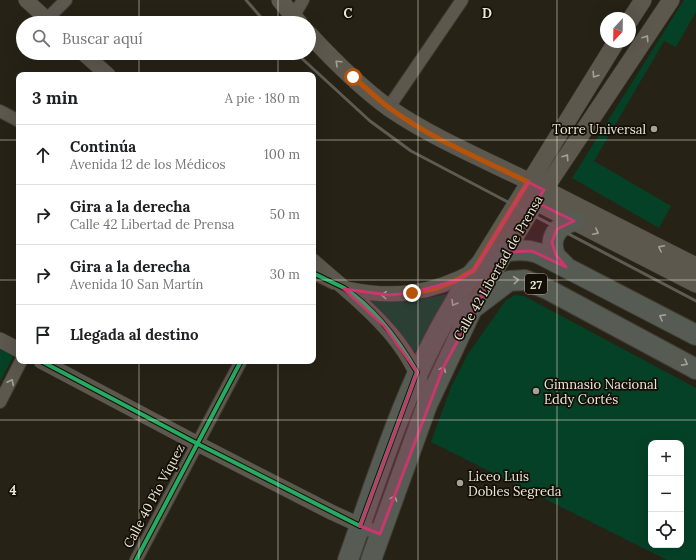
<!DOCTYPE html>
<html lang="es">
<head>
<meta charset="utf-8">
<style>
	body { margin:0; font-family:Lora,serif; background:#f6f6f6; color:#202124 }
	.controls { position:absolute; right:12px; bottom:12px; display:grid; overflow:hidden; border-radius:8px; box-shadow:0 4px 16px #0002 }
	.controls button { width:36px; height:36px; display:grid; place-items:center; padding:0; border:0; border-bottom:1px solid #e0e0e0; background:#fff; color:#202124; font:20px sans-serif }
	.compass { position:absolute; left:600px; top:12px; width:36px; height:36px; border-radius:50%; background:#fff; box-shadow:0 4px 16px #0002; rotate:202deg }
	.stop { position:absolute; width:12px; height:12px; margin:-9px; border:3px solid #b45309; border-radius:50%; background:#fff }
	.stop.end { background:#b45309; border-color:#fff; box-shadow:0 1px 4px #0008 }
	.list { margin:0; padding:0; list-style:none }
	h2 { display:flex; justify-content:space-between; align-items:center; height:52px; margin:0; padding:0 16px; font-size:17px }
	h2 small { font-size:13px; font-weight:400; color:#757577 }
	.list li { display:grid; grid-template-columns:26px 1fr auto; gap:12px; align-items:center; box-sizing:border-box; height:60px; padding:0 16px; border-top:1px solid #e0e0e0 }
	.list b { display:block; font-size:15px; white-space:nowrap }
	.list p { margin:0; font-size:13px; white-space:nowrap; color:#757577 }
	.list em { font-size:13px; font-style:normal; color:#757577 }
	.icon { flex:none; width:22px; height:22px; fill:none; stroke:currentColor; stroke-width:2; stroke-linecap:round; stroke-linejoin:round }
	.map { position:relative; flex:none; width:696px; height:560px; overflow:hidden }
	.search { position:absolute; background:#fff; box-shadow:0 4px 16px #0002; left:16px; top:16px; width:300px; height:44px; display:flex; align-items:center; gap:10px; box-sizing:border-box; padding:0 14px; border-radius:22px; color:#757577; font-size:15px }
	.panel { position:absolute; background:#fff; box-shadow:0 4px 16px #0002; left:16px; top:72px; width:300px; height:292px; border-radius:8px }
	.map>svg:first-child { display:block }
	.green { fill:#054127; fill-rule:evenodd }
	.lines { fill:none; stroke-linecap:round; stroke-linejoin:round }
	.minor-casing { stroke:#403c33; stroke-width:14 }
	.tertiary-casing { stroke:#403c33; stroke-width:16 }
	.secondary-casing { stroke:#403c33; stroke-width:18 }
	.trunk-casing { stroke:#403c33; stroke-width:22 }
	.minor { stroke:#5d584e; stroke-width:12 }
	.tertiary { stroke:#5d584e; stroke-width:15 }
	.secondary { stroke:#5d584e; stroke-width:17 }
	.trunk { stroke:#565c54; stroke-width:20 }
	.rail { stroke:#5e5b52; stroke-width:3 }
	.cycleway-casing { stroke:#130f06; stroke-width:6 }
	.cycleway { stroke:#26ab63; stroke-width:4 }
	.oneway { stroke:#a5a094 }
	.oneway2 { stroke:#a2a296 }
	.route { stroke:#b45309; stroke-width:5 }
	.marked { fill:#c8376e; fill-opacity:0.2; stroke:#c8376e; stroke-width:3; stroke-linejoin:round }
	.grid { fill:none; stroke:#ede7d9; stroke-width:1; stroke-opacity:0.55 }
	.poi-dot { fill:#a8a295; stroke:#130f06; stroke-width:1.5 }
	.labels { text-anchor:middle; dominant-baseline:central; stroke-width:3.5; stroke-linejoin:round; paint-order:stroke }
	.shield { fill:#130f06; stroke:#aca69a; stroke-width:1 }
	.shield-label { font-size:12px; font-weight:bold; fill:#ede7d9 }
	.poi-label { font-size:13px; fill:#ede7d9; stroke:#130f06; text-anchor:start }
	.street-label { font-size:13px; fill:#ede7d9; stroke:#130f06 }
	.grid-label { font-size:13px; text-anchor:middle; font-weight:bold; fill:#ede7d9; stroke:#130f06; stroke-width:3.5; stroke-linejoin:round; paint-order:stroke }
</style>
</head>
<body>
<div class="map">
<svg width="696" height="560" viewBox="0 0 696 560">
	<rect width="100%" height="100%" fill="#272216"/>
	<!-- green -->
	<path class="green" d="M684,0h12v12l-20,35 -12,-6 -70,120 77,45 -12,22 -87,-50z
		M449,294l-34,58 -49,-52 44,1z
		M515,295l9,1 172,92v172h-29l-236,-118 20,-55 17,-33 38,-54zM651,443h30v102h-30z
		M0,348l14,7 -14,27z"/>
	<g class="lines">
		<defs>
			<path id="minor" d="M293,17l10,-17
				M47,19l19,-19
				M389,107l73,-107
				M0,111l19,10
				M313,273l20,10
				M0,402l21,-41
				M136,560l105,-199"/>
			<path id="tertiary" d="M26,0l25,23
				M83,53l25,22
				M313,261c46,41 101,79 114,144
				M347,289c47,10 84,5 127,-18
				M0,340l19,10
				M41,361l157,83 133,68 37,17"/>
			<path id="secondary" d="M280,0l19,23
				M630,20l13,-20
				M309,34c24,26 51,53 80,74 44,30 92,50 139,73 56,28 112,57 168,85
				M536,202l160,82
				M477,267l139,-225
				M473,307l63,-105 135,-202"/>
			<path id="trunk" d="M566,267c-3,-4 -9,-8 -11,-12 -7,-17 3,-30 19,-34
				M348,560c31,-87 58,-177 106,-256 9,-16 17,-33 32,-44 14,-10 36,-12 52,-7l158,82
				M371,560l56,-155 45,-96 37,-28 16,-1 22,9 149,80"/>
		</defs>
		<!-- minor casing -->
		<use href="#minor" class="minor-casing"/>
		<!-- tertiary casing -->
		<use href="#tertiary" class="tertiary-casing"/>
		<!-- secondary casing -->
		<use href="#secondary" class="secondary-casing"/>
		<!-- trunk casing -->
		<use href="#trunk" class="trunk-casing"/>
		<!-- minor -->
		<use href="#minor" class="minor"/>
		<!-- tertiary -->
		<use href="#tertiary" class="tertiary"/>
		<!-- secondary -->
		<use href="#secondary" class="secondary"/>
		<!-- trunk -->
		<use href="#trunk" class="trunk"/>
		<!-- rail -->
		<path class="rail" d="M246,0l20,23
			M296,53l74,68 41,30 285,150"/>
		<defs>
			<path id="cycleway" d="M41,361l157,83 162,82 57,-154c-18,-31 -42,-64 -73,-84 -10,-5 -21,-10 -31,-15
				M136,560l105,-199"/>
		</defs>
		<!-- cycleway casing -->
		<use href="#cycleway" class="cycleway-casing"/>
		<!-- cycleway -->
		<use href="#cycleway" class="cycleway"/>
	</g>
	<!-- one-way arrows -->
	<defs><path id="oneway-chevron" d="M-2-3.5L2.5 0L-2 3.5" fill="none" stroke-width="1.6" stroke-linecap="round" stroke-linejoin="round"/></defs>
	<g class="oneway">
		<use href="#oneway-chevron" transform="translate(646 38) rotate(-56)"/>
		<use href="#oneway-chevron" transform="translate(338 63) rotate(-137)"/>
		<use href="#oneway-chevron" transform="translate(595 75) rotate(123)"/>
		<use href="#oneway-chevron" transform="translate(566 157) rotate(-56)"/>
		<use href="#oneway-chevron" transform="translate(596 232) rotate(27)"/>
		<use href="#oneway-chevron" transform="translate(661 248) rotate(-153)"/>
		<use href="#oneway-chevron" transform="translate(384 295) rotate(-177)"/>
		<use href="#oneway-chevron" transform="translate(11 382) rotate(-63)"/>
	</g>
	<g class="oneway2">
		<use href="#oneway-chevron" transform="translate(516 280) rotate(-6)"/>
		<use href="#oneway-chevron" transform="translate(454 303) rotate(121)"/>
		<use href="#oneway-chevron" transform="translate(662 317) rotate(-152)"/>
		<use href="#oneway-chevron" transform="translate(685 363) rotate(28)"/>
		<use href="#oneway-chevron" transform="translate(443 369) rotate(-66)"/>
		<use href="#oneway-chevron" transform="translate(394 498) rotate(-70)"/>
	</g>
	<g class="lines">
		<!-- route -->
		<path class="route" d="M353,77c12,10 23,21 35,30 43,32 93,52 140,75l-54,88 -19,11 -21,8 -22,4"/>
	</g>
	<!-- marked area -->
	<path class="marked" d="M528,182l16,8 -8,12 38,19 -17,8 -5,13 4,13 10,12 -34,-16 -26,1 -62,114 -64,168 -20,-8 57,-154 -33,-46 -40,-37 45,6 22,-2 44,-12 19,-11z"/>
	<!-- grid -->
	<path class="grid" d="M139,0v23M278,0v23M418,0v560M557,0v560M139,53v22M278,53v22M0,140h19M313,140h383M0,280h19M313,280h383M139,361v199M278,361v199M0,420h696"/>
	<!-- markers -->
	<g class="poi-dot">
		<circle cx="654" cy="129" r="4"/>
		<circle cx="536" cy="391" r="4"/>
		<circle cx="460" cy="483" r="4"/>
	</g>
	<g class="labels">
		<!-- shield labels -->
		<rect class="shield" x="525" y="274" width="22" height="20" rx="3"/>
		<g class="shield-label">
			<text x="536" y="284">27</text>
		</g>
		<!-- poi labels -->
		<g class="poi-label">
			<text x="646" y="129" text-anchor="end">Torre Universal</text>
			<text x="544" y="384">Gimnasio Nacional<tspan x="544" dy="15">Eddy Cortés</tspan></text>
			<text x="468" y="476">Liceo Luis<tspan x="468" dy="15">Dobles Segreda</tspan></text>
		</g>
		<!-- street labels -->
		<g class="street-label">
			<text transform="translate(498 268) rotate(-60)">Calle 42 Libertad de Prensa</text>
			<text transform="translate(154 496) rotate(-62)">Calle 40 Pío Víquez</text>
		</g>
	</g>
	<g class="grid-label">
		<text x="348" y="18">C</text>
		<text x="487" y="18">D</text>
		<text x="13" y="495">4</text>
	</g>
</svg>
<div class="controls">
<button>+</button>
<button>−</button>
<button><svg class="icon" aria-label="locate" viewBox="0 0 24 24"><circle cx="12" cy="12" r="6"/><path d="M12 2v4M12 18v4M2 12h4M18 12h4"/></svg></button>
</div>
<svg class="compass" viewBox="-18 -18 36 36"><path d="M0-13l5 13h-10z" fill="#e53935"/><path d="M0 13l5-13h-10z" fill="#757577"/></svg>
<div class="stop" style="left:353px;top:77px"></div>
<div class="stop end" style="left:412px;top:293px"></div>
<div class="search"><svg class="icon" aria-label="search" viewBox="0 0 24 24"><circle cx="10" cy="10" r="6"/><path d="M15 15l6 6"/></svg>Buscar aquí</div>
<section class="panel">
<h2>3 min<small>A pie · 180 m</small></h2>
<ul class="list">
<li><svg class="icon" aria-label="ahead" viewBox="0 0 24 24"><path d="M12 20V5M6 11l6-6 6 6"/></svg><div><b>Continúa</b><p>Avenida 12 de los Médicos</p></div><em>100 m</em></li>
<li><svg class="icon" aria-label="right" viewBox="0 0 24 24"><path d="M7 20v-9h11M14 6l5 5-5 5"/></svg><div><b>Gira a la derecha</b><p>Calle 42 Libertad de Prensa</p></div><em>50 m</em></li>
<li><svg class="icon" aria-label="right" viewBox="0 0 24 24"><path d="M7 20v-9h11M14 6l5 5-5 5"/></svg><div><b>Gira a la derecha</b><p>Avenida 10 San Martín</p></div><em>30 m</em></li>
<li><svg class="icon" aria-label="arrive" viewBox="0 0 24 24"><path d="M6 21V4h12l-3 4 3 4H6"/></svg><div><b>Llegada al destino</b></div></li>
</ul>
</section>
</div>
</body>
</html>
